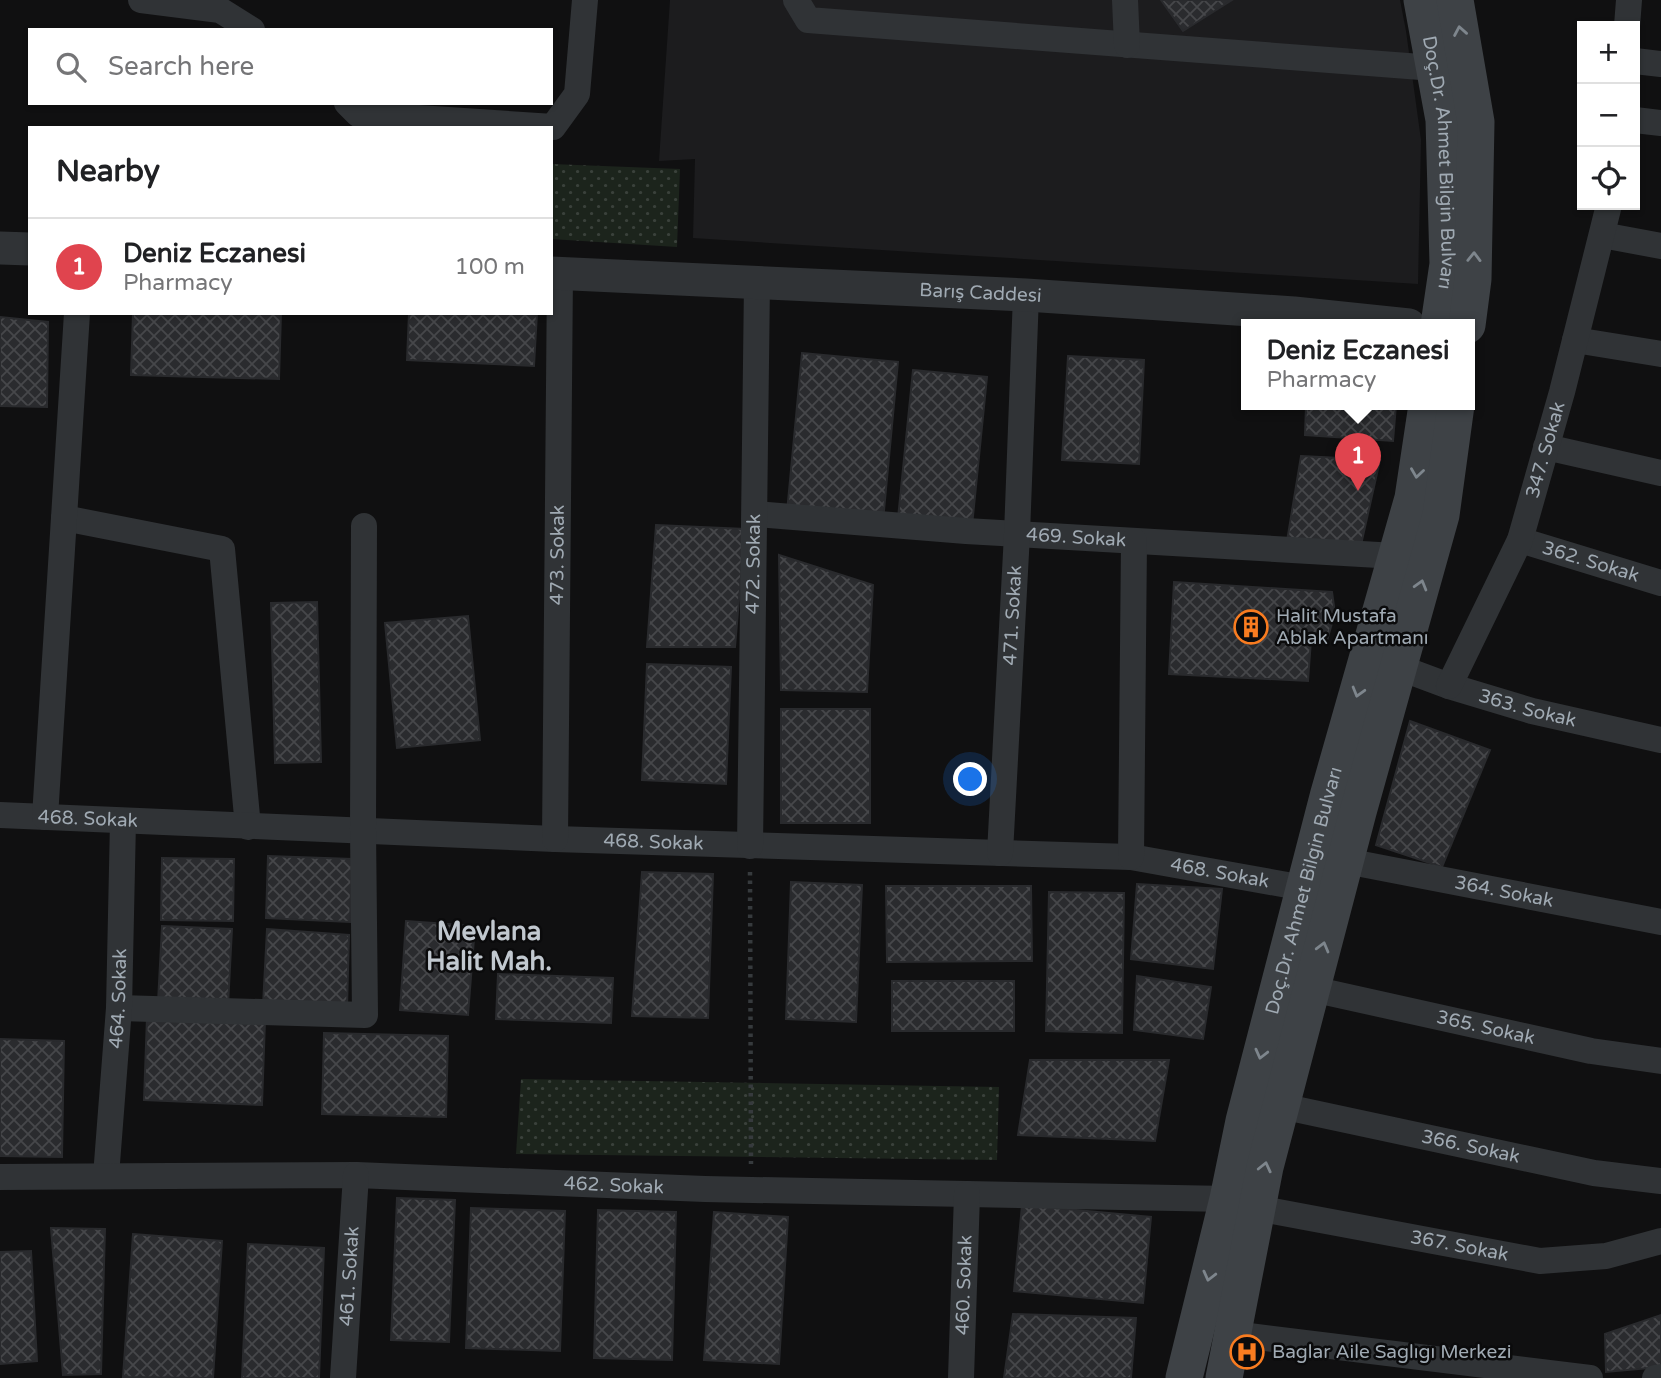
<!DOCTYPE html>
<html lang="en">
<head>
<meta charset="utf-8">
<style>
	body { margin:0; font-family:"Varela Round",sans-serif; background:#f2f2f2; color:#202124 }
	.controls { position:absolute; right:21px; top:21px; display:grid; overflow:hidden; border-radius:0px; box-shadow:0 2px 5px #0004 }
	.controls button { width:63px; height:63px; display:grid; place-items:center; padding:0; border:0; border-bottom:2px solid #e0e0e0; background:#fff; color:#202124; font:35px sans-serif }
	.you { position:absolute; left:971px; top:780px; width:24px; height:24px; margin:-18px; border:5px solid #fff; border-radius:50%; background:#1a73e8; box-shadow:0 0 0 10px #1a73e833 }
	.badge { display:grid; place-items:center; width:46px; height:46px; border-radius:50%; background:#824a22; color:#fff; font-size:23px; font-weight:700 }
	.pin { position:absolute; translate:-50% -58px; filter:drop-shadow(0 2px 4px #0008) }
	.pin::after { content:''; position:absolute; top:37px; width:24px; height:21px; background:inherit; clip-path:polygon(0 0,100% 0,50% 100%) }
	.popup { position:absolute; left:1241px; top:319px; width:234px; height:91px; box-sizing:border-box; display:grid; place-content:center; border-radius:0px; background:#fff; filter:drop-shadow(0 2px 5px #0005); font-size:23px; white-space:nowrap; color:#757577 }
	.popup b { font-size:26px; color:#202124 }
	.popup::after { content:''; position:absolute; left:50%; top:100%; margin-left:-14px; border:14px solid transparent; border-top-color:#fff }
	.list { margin:0; padding:0; list-style:none }
	h2 { display:flex; justify-content:space-between; align-items:center; height:91px; margin:0; padding:0 28px; font-size:30px }
	h2 small { font-size:23px; font-weight:400; color:#757577 }
	.list li { display:grid; grid-template-columns:46px 1fr auto; gap:21px; align-items:center; box-sizing:border-box; height:98px; padding:0 28px; border-top:2px solid #e0e0e0 }
	.list b { display:block; font-size:26px; white-space:nowrap }
	.list p { margin:0; font-size:23px; white-space:nowrap; color:#757577 }
	.list em { font-size:23px; font-style:normal; color:#757577 }
	.icon { flex:none; width:38px; height:38px; fill:none; stroke:currentColor; stroke-width:2; stroke-linecap:round; stroke-linejoin:round }
	.map { position:relative; flex:none; width:1661px; height:1378px; overflow:hidden }
	.search { position:absolute; background:#fff; box-shadow:0 2px 5px #0004; left:28px; top:28px; width:525px; height:77px; display:flex; align-items:center; gap:18px; box-sizing:border-box; padding:0 24px; border-radius:0px; color:#757577; font-size:26px }
	.panel { position:absolute; background:#fff; box-shadow:0 2px 5px #0004; left:28px; top:126px; width:525px; height:189px; border-radius:0px }
	.map>svg:first-child { display:block }
	.built { fill:#1c1c1e }
	.park { fill:url(#park-dots) }
	.building { fill:url(#building-cross-hatch); stroke:#292a2d; stroke-width:2 }
	.lines { fill:none; stroke-linecap:round; stroke-linejoin:round }
	.path { stroke:#363a3d; stroke-width:4.5; stroke-dasharray:3.5 5; stroke-linecap:butt }
	.minor { stroke:#303336; stroke-width:26 }
	.tertiary { stroke:#303336; stroke-width:33 }
	.secondary { stroke:#3e4246; stroke-width:37 }
	.oneway { stroke:#7e868d }
	.labels { text-anchor:middle; dominant-baseline:central; stroke-width:5; stroke-linejoin:round; paint-order:stroke }
	.street-label { font-size:19px; fill:#a0aab3; stroke:#0b0b0c }
	.poi-label { font-size:19px; fill:#a0aab3; stroke:#0b0b0c; text-anchor:start }
	.district-label { font-size:26px; font-weight:bold; fill:#c1c8cf; stroke:#0b0b0c }
</style>
</head>
<body>
<div class="map">
<svg width="1661" height="1378" viewBox="0 0 1661 1378">
	<defs>
		<pattern id="park-dots" width="8" height="8" patternUnits="userSpaceOnUse" patternTransform="scale(1.75)"><rect width="8" height="8" fill="#1c241c"/><path d="M2 2h.1M6 6h.1" fill="none" stroke="#3a413b" stroke-width="1.8" stroke-linecap="round"/></pattern>
		<pattern id="building-cross-hatch" width="8" height="8" patternUnits="userSpaceOnUse" patternTransform="scale(1.75)"><rect width="8" height="8" fill="#2a2b2e"/><path d="M0 0l8 8M0 8l8-8" fill="none" stroke="#46474a"/></pattern>
	</defs>
	<rect width="100%" height="100%" fill="#101011"/>
	<!-- built -->
	<path class="built" d="M670,0h730l6,31 15,109 -3,144 -725,-46 2,-79 -36,2z"/>
	<!-- park -->
	<path class="park" d="M551,164l129,5 -3,78 -126,-8z
		M521,1079l478,8 -2,73 -481,-6z"/>
	<!-- building -->
	<path class="building" d="M1161,0h71l-49,31z
		M133,313h148l-2,66 -148,-4z
		M409,313h128l-3,53 -127,-6z
		M0,317l48,5 -1,85 -47,-1z
		M802,353l96,9 -15,159 -96,-9z
		M1068,356l76,4 -5,104 -77,-4z
		M913,370l74,7 -15,149 -74,-8z
		M1306,405h90l-3,36 -88,-6z
		M1301,456l79,4 -19,85 -74,-4z
		M656,525l89,4 -10,118h-88z
		M779,555l94,30 -6,107 -86,-2z
		M1174,582l158,10 3,21 -9,31 -15,-4 -3,41 -139,-7z
		M317,602l4,160 -46,1 -4,-160z
		M468,616l12,124 -83,8 -12,-125z
		M647,664l84,3 -5,117 -84,-4z
		M781,709h89v114h-89z
		M1410,721l80,29 -48,117 -66,-22z
		M268,856l84,3 -2,63 -84,-4z
		M162,858l72,1 -1,62 -72,-1z
		M642,872l71,2 -5,144 -76,-2z
		M791,882l71,3 -6,137 -70,-3z
		M1137,884l85,5 -9,80 -82,-10z
		M886,886h145l1,75 -145,1z
		M1049,892l75,1 -2,140 -76,-2z
		M406,921l69,5 -7,89 -68,-5z
		M162,926l70,3 -4,77 -70,-4z
		M267,929l82,6 -2,73 -84,-3z
		M498,974l115,4 -2,45 -115,-4z
		M1137,976l74,11 -8,52 -69,-9z
		M892,981h122v50h-122z
		M147,1017l118,4 -3,84 -118,-5z
		M324,1033l124,3 -2,81 -124,-3z
		M0,1039l64,2 -2,116 -62,-1z
		M1030,1060h139l-14,81 -137,-6z
		M397,1198l58,2 -6,142 -58,-2z
		M1022,1205l129,12 -8,86 -129,-12z
		M471,1208l94,3 -5,140 -94,-3z
		M598,1210l78,2 -4,148 -78,-2z
		M714,1212l74,5 -9,147 -75,-4z
		M51,1228l54,1 -4,145 -38,1z
		M133,1234l89,7 -9,137 -90,-1z
		M248,1244l76,4 -5,130h-77z
		M31,1251l6,110 -37,3v-112z
		M1013,1314l123,4 -5,60h-127z
		M1661,1315v52l-55,5 -1,-38z"/>
	<g class="lines">
		<!-- path -->
		<path class="path" d="M750,872l1,292"/>
		<!-- minor -->
		<g class="minor">
			<path d="M141,0l79,10 32,20"/>
			<path d="M796,0l12,20 626,48"/>
			<path d="M1125,0l2,45"/>
			<path d="M1627,26l2,-26"/>
			<path d="M1635,61l26,3"/>
			<path d="M347,103l11,11 195,13 24,-33 8,-94"/>
			<path d="M1635,120l26,3"/>
			<path d="M1602,235l59,11"/>
			<path d="M1575,340l86,14"/>
			<path d="M1546,447l115,26"/>
			<path id="s1" d="M755,514l211,17 430,25"/>
			<path d="M64,518l158,31 26,278"/>
			<path id="s2" d="M1520,540l141,43"/>
			<path id="s3" d="M1398,667l51,19 83,25 129,29"/>
			<path id="s4" d="M1449,686l71,-146 42,-148 47,-187"/>
			<path id="s5" d="M0,815l555,24 576,18 173,31"/>
			<path d="M45,817l32,-504"/>
			<path id="s6" d="M555,839l5,-566"/>
			<path id="s7" d="M750,846l7,-564"/>
			<path id="s8" d="M1000,853l17,-319 9,-239"/>
			<path d="M1131,857l3,-316"/>
			<path id="s9" d="M1346,861l315,61"/>
			<path id="s10" d="M1312,989l279,62 70,10"/>
			<path d="M119,1008l246,7 -2,-185 1,-304"/>
			<path id="s11" d="M1281,1106l313,67 67,8"/>
			<path id="s12" d="M106,1176l13,-168 4,-187"/>
			<path id="s13" d="M0,1177l356,-2 349,14 523,10"/>
			<path id="s14" d="M1257,1208l283,53 66,-5 55,-15"/>
			<path d="M1233,1334l357,44"/>
			<path id="s15" d="M343,1378l13,-203"/>
			<path id="s16" d="M961,1378l6,-184"/>
			<path d="M1655,1378l6,-1"/>
		</g>
		<!-- tertiary -->
		<g class="tertiary">
			<path d="M0,248l30,1"/>
			<path id="s17" d="M551,273l475,22 268,18 115,12"/>
		</g>
		<!-- secondary -->
		<g class="secondary">
			<path id="s18" d="M1422,0l22,120 4,144 -9,61"/>
			<path d="M1455,0l21,122 -3,157 -6,46"/>
			<path id="s19" d="M1184,1378l44,-179 16,-78 85,-328 84,-295 14,-93"/>
			<path d="M1224,1378l41,-211 93,-355 83,-297 15,-110"/>
		</g>
	</g>
	<!-- one-way arrows -->
	<defs><path id="oneway-chevron" d="M-2-3.5L2.5 0L-2 3.5" fill="none" stroke-width="1.6" stroke-linecap="round" stroke-linejoin="round" transform="scale(1.75)"/></defs>
	<g class="oneway">
		<use href="#oneway-chevron" transform="translate(1460 31) rotate(-100)"/>
		<use href="#oneway-chevron" transform="translate(1474 257) rotate(-89)"/>
		<use href="#oneway-chevron" transform="translate(1417 473) rotate(98)"/>
		<use href="#oneway-chevron" transform="translate(1421 585) rotate(-74)"/>
		<use href="#oneway-chevron" transform="translate(1358 692) rotate(106)"/>
		<use href="#oneway-chevron" transform="translate(1323 947) rotate(-75)"/>
		<use href="#oneway-chevron" transform="translate(1261 1054) rotate(104)"/>
		<use href="#oneway-chevron" transform="translate(1265 1167) rotate(-77)"/>
		<use href="#oneway-chevron" transform="translate(1209 1276) rotate(104)"/>
	</g>
	<!-- icons -->
	<defs>
		<symbol id="building-ring" viewBox="-11 -11 22 22"><circle r="9.5" fill="#0b0b0c" stroke="#f97c20" stroke-width="1.5"/><path d="M-4-6H4V6H1V3H-1V6H-4ZM-2.5-4.3h1.7v1.8h-1.7ZM.8-4.3h1.7v1.8H.8ZM-2.5-1h1.7V.8h-1.7ZM.8-1h1.7V.8H.8Z" fill="#f97c20"/></symbol>
		<symbol id="hospital-ring" viewBox="-11 -11 22 22"><circle r="9.5" fill="#0b0b0c" stroke="#f97c20" stroke-width="1.5"/><path d="M-5-5h3v3.5h4V-5h3V5h-3V1.5h-4V5h-3Z" fill="#f97c20"/></symbol>
	</defs>
	<g fill-rule="evenodd">
		<use href="#building-ring" x="1232" y="608" width="38" height="38"/>
		<use href="#hospital-ring" x="1228" y="1333" width="38" height="38"/>
	</g>
	<g class="labels">
		<!-- street labels -->
		<g class="street-label">
			<text stroke="none"><textPath href="#s18" startOffset="164">Doç.Dr. Ahmet Bilgin Bulvarı</textPath></text>
			<text stroke="none"><textPath href="#s17" startOffset="430">Barış Caddesi</textPath></text>
			<text stroke="none"><textPath href="#s4" startOffset="256">347. Sokak</textPath></text>
			<text stroke="none"><textPath href="#s1" startOffset="322">469. Sokak</textPath></text>
			<text stroke="none"><textPath href="#s6" startOffset="284">473. Sokak</textPath></text>
			<text stroke="none"><textPath href="#s2" startOffset="74">362. Sokak</textPath></text>
			<text stroke="none"><textPath href="#s7" startOffset="282">472. Sokak</textPath></text>
			<text stroke="none"><textPath href="#s8" startOffset="238">471. Sokak</textPath></text>
			<text stroke="none"><textPath href="#s3" startOffset="136">363. Sokak</textPath></text>
			<text stroke="none"><textPath href="#s5" startOffset="88">468. Sokak</textPath></text>
			<text stroke="none"><textPath href="#s5" startOffset="654">468. Sokak</textPath></text>
			<text stroke="none"><textPath href="#s5" startOffset="1222">468. Sokak</textPath></text>
			<text stroke="none"><textPath href="#s19" startOffset="502">Doç.Dr. Ahmet Bilgin Bulvarı</textPath></text>
			<text stroke="none"><textPath href="#s9" startOffset="161">364. Sokak</textPath></text>
			<text stroke="none"><textPath href="#s12" startOffset="178">464. Sokak</textPath></text>
			<text stroke="none"><textPath href="#s10" startOffset="178">365. Sokak</textPath></text>
			<text stroke="none"><textPath href="#s11" startOffset="194">366. Sokak</textPath></text>
			<text stroke="none"><textPath href="#s13" startOffset="614">462. Sokak</textPath></text>
			<text stroke="none"><textPath href="#s14" startOffset="206">367. Sokak</textPath></text>
			<text stroke="none"><textPath href="#s15" startOffset="102">461. Sokak</textPath></text>
			<text stroke="none"><textPath href="#s16" startOffset="93">460. Sokak</textPath></text>
		</g>
		<!-- poi labels -->
		<g class="poi-label">
			<text x="1276" y="616">Halit Mustafa<tspan x="1276" dy="22">Ablak Apartmanı</tspan></text>
			<text x="1272" y="1352">Baglar Aile Saglıgı Merkezi</text>
		</g>
		<!-- district labels -->
		<g class="district-label">
			<text x="489" y="931">Mevlana<tspan x="489" dy="30">Halit Mah.</tspan></text>
		</g>
	</g>
</svg>
<div class="controls">
<button>+</button>
<button>−</button>
<button><svg class="icon" aria-label="locate" viewBox="0 0 24 24"><circle cx="12" cy="12" r="6"/><path d="M12 2v4M12 18v4M2 12h4M18 12h4"/></svg></button>
</div>
<div class="you"></div>
<div class="pin badge" style="left:1358px;top:491px;background:#e0444e">1</div>
<div class="popup"><b>Deniz Eczanesi</b>Pharmacy</div>
<div class="search"><svg class="icon" aria-label="search" viewBox="0 0 24 24"><circle cx="10" cy="10" r="6"/><path d="M15 15l6 6"/></svg>Search here</div>
<section class="panel">
<h2>Nearby<small></small></h2>
<ul class="list">
<li><span class="badge" style="background:#e0444e">1</span><div><b>Deniz Eczanesi</b><p>Pharmacy</p></div><em>100 m</em></li>
</ul>
</section>
</div>
</body>
</html>
